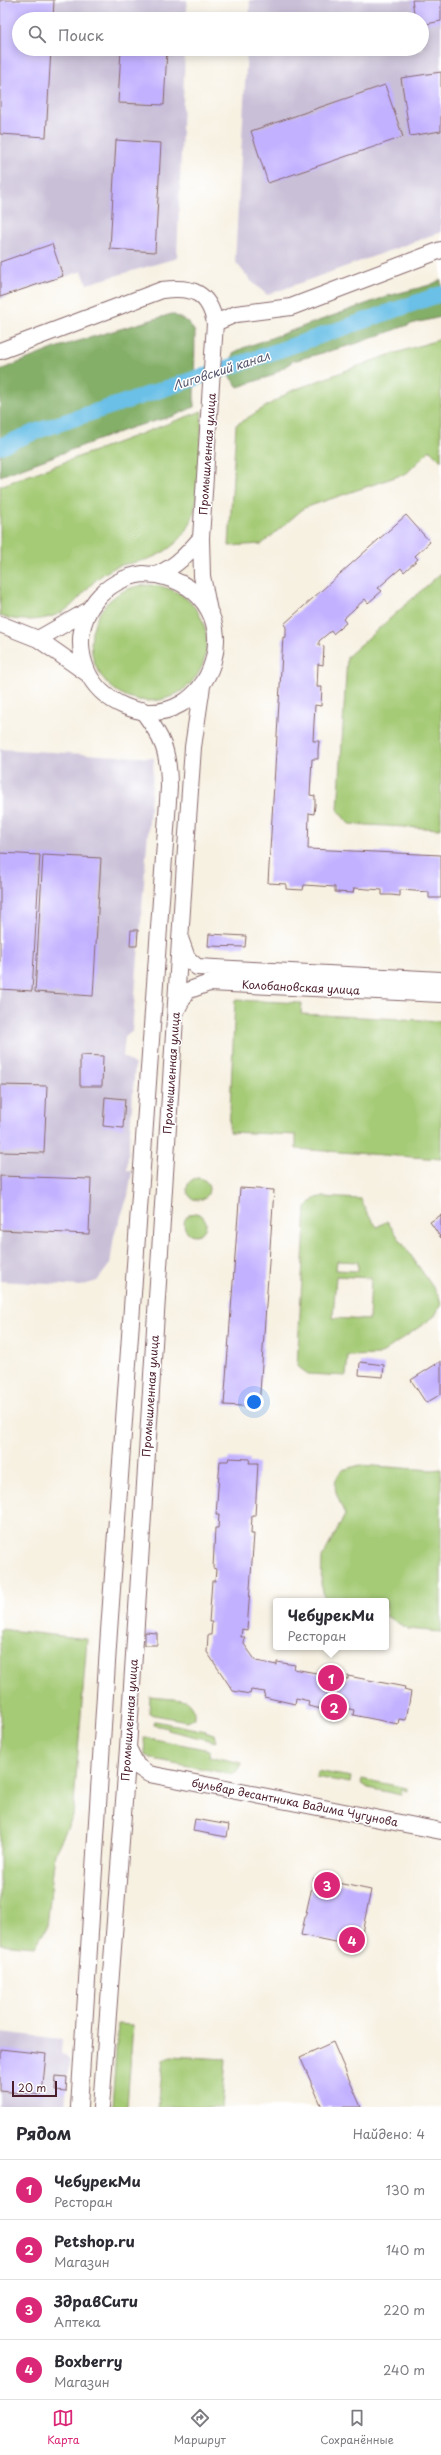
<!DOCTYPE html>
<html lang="ru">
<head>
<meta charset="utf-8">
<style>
	body { margin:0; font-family:"Playpen Sans",sans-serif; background:#f2f2f3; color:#2b2b33 }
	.scale { position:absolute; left:12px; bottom:10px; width:45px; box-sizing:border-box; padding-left:4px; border:2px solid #4a1f2b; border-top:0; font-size:11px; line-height:14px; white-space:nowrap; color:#4a1f2b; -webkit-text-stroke:3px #fff; paint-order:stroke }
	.you { position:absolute; left:254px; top:1402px; width:14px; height:14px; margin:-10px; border:3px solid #fff; border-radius:50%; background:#1a73e8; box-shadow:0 0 0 6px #1a73e833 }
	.badge { display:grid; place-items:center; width:26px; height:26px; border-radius:50%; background:#db2777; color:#fff; font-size:13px; font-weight:700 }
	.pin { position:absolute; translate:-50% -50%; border:2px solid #fff; box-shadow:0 1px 4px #0006 }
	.popup { position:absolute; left:273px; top:1598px; width:116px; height:52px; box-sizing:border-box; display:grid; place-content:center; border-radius:4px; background:#fff; filter:drop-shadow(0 1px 3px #0005); font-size:13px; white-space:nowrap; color:#7c7c81 }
	.popup b { font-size:15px; color:#2b2b33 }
	.popup::after { content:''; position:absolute; left:50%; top:100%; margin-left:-8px; border:8px solid transparent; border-top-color:#fff }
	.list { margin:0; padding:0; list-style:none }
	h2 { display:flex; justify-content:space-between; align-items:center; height:52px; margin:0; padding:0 16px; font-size:17px }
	h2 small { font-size:13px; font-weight:400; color:#7c7c81 }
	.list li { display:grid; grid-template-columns:26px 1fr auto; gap:12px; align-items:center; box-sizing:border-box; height:60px; padding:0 16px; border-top:1px solid #e1e1e2 }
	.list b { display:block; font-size:15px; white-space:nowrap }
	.list p { margin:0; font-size:13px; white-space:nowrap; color:#7c7c81 }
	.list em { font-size:13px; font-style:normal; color:#7c7c81 }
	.icon { flex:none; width:22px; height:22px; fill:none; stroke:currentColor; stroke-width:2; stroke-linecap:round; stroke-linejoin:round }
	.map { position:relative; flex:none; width:441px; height:2107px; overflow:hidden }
	.search { position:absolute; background:#fff; box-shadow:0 2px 10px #0003; left:12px; right:12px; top:12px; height:44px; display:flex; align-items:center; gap:10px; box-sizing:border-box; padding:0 14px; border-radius:22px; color:#7c7c81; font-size:15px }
	.sheet { height:292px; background:#fff }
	nav { display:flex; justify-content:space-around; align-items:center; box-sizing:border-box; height:56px; border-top:1px solid #e1e1e2; background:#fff; font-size:11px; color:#7c7c81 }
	nav a { display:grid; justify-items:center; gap:2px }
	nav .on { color:#db2777 }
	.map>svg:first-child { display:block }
	.industrial { fill:#c9bfd7 }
	.green { fill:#a5cb76; stroke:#787550; fill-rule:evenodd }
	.forest { fill:#84af67; stroke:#676749 }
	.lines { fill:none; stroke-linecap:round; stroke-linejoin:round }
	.canal { stroke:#6bc0e7; stroke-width:16 }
	.building { fill:#c2b1ff }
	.minor-casing { stroke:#87686b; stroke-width:18 }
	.minor { stroke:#fff; stroke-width:16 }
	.labels { text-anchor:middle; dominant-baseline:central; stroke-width:3; stroke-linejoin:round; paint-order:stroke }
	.street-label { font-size:11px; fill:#4a1f2b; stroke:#fff }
	.water-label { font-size:12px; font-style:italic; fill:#56576d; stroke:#fff }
</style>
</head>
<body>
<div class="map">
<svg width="441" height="2107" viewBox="0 0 441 2107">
	<rect width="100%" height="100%" fill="#fff"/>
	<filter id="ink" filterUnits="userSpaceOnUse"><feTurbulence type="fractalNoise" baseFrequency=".025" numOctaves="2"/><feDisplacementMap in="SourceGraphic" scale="8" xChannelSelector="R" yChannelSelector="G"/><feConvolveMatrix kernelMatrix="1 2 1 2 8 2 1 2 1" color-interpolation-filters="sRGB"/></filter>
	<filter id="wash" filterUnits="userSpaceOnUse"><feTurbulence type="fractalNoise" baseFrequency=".012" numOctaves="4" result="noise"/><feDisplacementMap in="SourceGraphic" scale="16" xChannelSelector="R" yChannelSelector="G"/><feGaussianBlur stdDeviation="0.9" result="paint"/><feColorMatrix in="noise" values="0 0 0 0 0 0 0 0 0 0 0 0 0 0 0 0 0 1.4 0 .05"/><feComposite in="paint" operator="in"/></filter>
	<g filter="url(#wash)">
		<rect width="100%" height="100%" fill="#f7f1e2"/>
		<!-- industrial -->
		<path class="industrial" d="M0,0h187v19h-168v30h166l-8,209 -90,26 -5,-13 -82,28z
			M250,0h191v232l-174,63 -17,-15 -15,-19 12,-212h175v-30h-173z
			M0,749l154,9 -22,274 -7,4 -2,20 12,9 -8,105 5,1 -4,25 -14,40 -4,28 -13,17 -17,5 -80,-5z
			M0,2032l62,7 -1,13 8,8 -4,47h-65z"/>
		<!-- green -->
		<path class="green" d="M441,339v122l-11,-11 -23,23 -103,35 -42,36 -33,2 7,-121 55,-34 89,-33z
			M202,411c-2,30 0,89 -13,115 -11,20 -31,32 -53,36 -9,2 -18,3 -26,8 -16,8 -25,23 -38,35 -18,17 -50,18 -72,11v-130z
			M441,573v256l-92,-5 -11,-13 9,-154z
			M91 643a58 58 0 1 1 116 0a58 58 0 1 1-116 0Z
			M235,1000l67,3 -1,11 140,7v138l-145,-10v-14l-67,-3z
			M187 1189a11 11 0 1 1 22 0a11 11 0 1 1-22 0Z
			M322,1197l39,2 6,14 10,14 10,-6 52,75 2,8 -6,12 -56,39 -31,1 -2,20 -38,-2 -11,-8 9,-159 9,-9zM337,1261l21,1v9l-22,-1zM336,1276l35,2 -2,42 -36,-2z
			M184 1224a11 11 0 1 1 22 0a11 11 0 1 1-22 0Z
			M360,1465l72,5 9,-1v163l-33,-3 -22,-13v-15h-59l-2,-2 -4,-15 1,-26 23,-43c-6,-17 -17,-29 -3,-45z
			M0,1629l87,10 -14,177 -18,37 -8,74 -12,20 -35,-3z
			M150,1697l36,3 8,11v7l-7,3 -38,-7z
			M155,1721l51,10v2l8,1 2,8 -48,-12v-2l-14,-3z
			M144,1737l66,13 -1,6 33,7c-2,6 -5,9 -12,11l-77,-15 -8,-4z
			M317,1771l34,6 -1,6 -34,-6z
			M362,1779l45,9v3l-5,-1 -1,5 -33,-7 -7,-5z
			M118,2024l15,1 -6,82h-15z
			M171,2056l55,3 -4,48h-64l5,-46z"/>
		<!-- forest -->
		<path class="forest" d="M441,280v37l-30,7 -56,20 -62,17 -22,15 -33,11 -9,-11 4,-23 10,-5 145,-52 42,-11z
			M172,314l16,8 7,10 -1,75 -20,9 -41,11 -133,49v-106l58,-23z"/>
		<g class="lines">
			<!-- canal -->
			<path class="canal" d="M0,446l40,-16 211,-70 190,-66"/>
		</g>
		<g id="blocks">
			<!-- building -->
			<path class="building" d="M0,0h54l-1,19h-34v30h32l-5,88 -46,-3z
				M412,0h29v21l-19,4v-6h-7z
				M123,17l23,1v1h-24z
				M121,49h46l-3,56 -46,-2z
				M441,72v59l-31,5 -9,-58z
				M385,85l18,52 -135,46 -17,-52z
				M116,140l45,3 -6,109 -45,-3z
				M52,244l11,32 -63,21v-35z
				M406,515l24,27 -15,14 3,3 -14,13 -3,-4 -23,20 4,3 -14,12 -3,-4 -22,20 3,4 -13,11 -2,-3 -12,10v4l5,1 -1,19 -5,-1 -1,23h5l-1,19 -6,-1 -2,36h6l-1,9v9h-6l-2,36 5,1v9l-1,9 -5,-1 -1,36 133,6v43h-12v-6l-29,-2v6l-9,-1h-9v-5l-28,-2 -1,5 -18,-1v-5l-31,-2 -1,5 -17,-1v-5l-18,-1 15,-246 3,1v-11l-2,-3z
				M0,853l40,2 -8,136 -32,-2z
				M43,855l58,3 -8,138 -58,-4z
				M131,930h7l-1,16h-7z
				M209,934l37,2 -1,11 -37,-1z
				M80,1055l23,1 -1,30h-22z
				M0,1085l47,1 -3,67 -44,-1z
				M105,1097l20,2 -2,29 -20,-2z
				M0,1176l91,3 -2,55 -89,-4z
				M240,1188l34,2 -15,217 -35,-2z
				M441,1215v23l-11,-16z
				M441,1361v33l-15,9 -15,-23z
				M360,1362l24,3 -1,12 -24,-2z
				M229,1458l21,1 -1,4h9l-3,53h-3l-1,18h3l-7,96 -5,-1 -1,8h4l-1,7 12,17 21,4v-3l18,3 -1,4 28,5v-4l18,4 -1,4 9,1v-3l57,11 -1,3 7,2 -5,28 -7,-1 -1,5 -45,-9 1,-5 -13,-3 -1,6 -32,-7 1,-5 -13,-3 -1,6 -31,-7 1,-5 -14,-2 -1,4 -17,-3 -26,-39 1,-17h3l1,-13h-3l3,-41h3l1,-12 -3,-1 2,-40h3l1,-13h-3l4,-54h8z
				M145,1632l12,1v12h-12z
				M195,1819l34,6 -2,12 -34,-6z
				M314,1878l57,12 -12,57 -58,-12z
				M333,2042l28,65h-39l-22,-50z
				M0,2049l46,5 -4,41 -42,-4z
				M56,2076l11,1 -1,15 -11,-1z"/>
		</g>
	</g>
	<g filter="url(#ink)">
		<use href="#blocks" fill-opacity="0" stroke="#87686b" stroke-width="1"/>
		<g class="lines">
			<defs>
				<path id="minor" d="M215,323l21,-9 55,-7 150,-57
					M0,351l162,-61c30,-4 47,2 53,33l-14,215 1,38 7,35
					M156,575c107,21 55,168 -32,131 -16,-7 -30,-19 -37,-35 -10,-24 -8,-50 9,-71 11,-14 29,-24 47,-26 4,0 10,2 15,0 19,-8 30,-21 43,-36
					M0,624l38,15 50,35
					M38,639l51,-29
					M181,941l6,17 10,9 244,13
					M177,1009l10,-18 22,-8 232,11
					M128,1748l9,18 12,8 292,57
					M79,2107l30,-476 60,-844c0,-35 -6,-49 -27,-77
					M101,2107l27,-359 57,-885 8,-116 9,-61"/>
			</defs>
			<!-- minor casing -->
			<use href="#minor" class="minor-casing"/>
			<!-- minor -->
			<use href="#minor" class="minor"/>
		</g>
	</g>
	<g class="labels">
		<!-- street labels -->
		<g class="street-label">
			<text transform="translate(207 454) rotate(-86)">Промышленная улица</text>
			<text transform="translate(301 987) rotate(3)">Колобановская улица</text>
			<text transform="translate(171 1073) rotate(-86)">Промышленная улица</text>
			<text transform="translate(150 1396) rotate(-86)">Промышленная улица</text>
			<text transform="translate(129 1720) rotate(-86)">Промышленная улица</text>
			<text transform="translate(295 1802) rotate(11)">бульвар десантника Вадима Чугунова</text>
		</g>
		<!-- water labels -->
		<g class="water-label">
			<text transform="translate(221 370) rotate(-18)">Лиговский канал</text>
		</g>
	</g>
</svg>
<div class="scale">20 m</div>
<div class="you"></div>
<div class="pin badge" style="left:331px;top:1678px">1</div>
<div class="popup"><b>ЧебурекМи</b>Ресторан</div>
<div class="pin badge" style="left:334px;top:1707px">2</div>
<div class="pin badge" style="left:327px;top:1885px">3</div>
<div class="pin badge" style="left:352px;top:1940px">4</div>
<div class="search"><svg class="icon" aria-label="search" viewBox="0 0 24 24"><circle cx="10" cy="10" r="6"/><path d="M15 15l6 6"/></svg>Поиск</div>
</div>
<section class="sheet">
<h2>Рядом<small>Найдено: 4</small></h2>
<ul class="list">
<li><span class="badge">1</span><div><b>ЧебурекМи</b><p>Ресторан</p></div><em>130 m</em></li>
<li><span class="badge">2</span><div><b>Petshop.ru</b><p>Магазин</p></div><em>140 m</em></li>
<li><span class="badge">3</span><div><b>ЗдравСити</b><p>Аптека</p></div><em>220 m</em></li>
<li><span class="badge">4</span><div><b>Boxberry</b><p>Магазин</p></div><em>240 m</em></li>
</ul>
</section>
<nav>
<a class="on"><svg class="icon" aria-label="map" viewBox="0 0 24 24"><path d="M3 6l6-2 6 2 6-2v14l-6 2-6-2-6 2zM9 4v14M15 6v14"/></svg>Карта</a>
<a><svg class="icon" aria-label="directions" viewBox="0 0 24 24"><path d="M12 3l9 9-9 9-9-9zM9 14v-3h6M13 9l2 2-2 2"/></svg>Маршрут</a>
<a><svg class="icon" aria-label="saved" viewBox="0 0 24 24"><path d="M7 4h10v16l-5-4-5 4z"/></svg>Сохранённые</a>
</nav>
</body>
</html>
